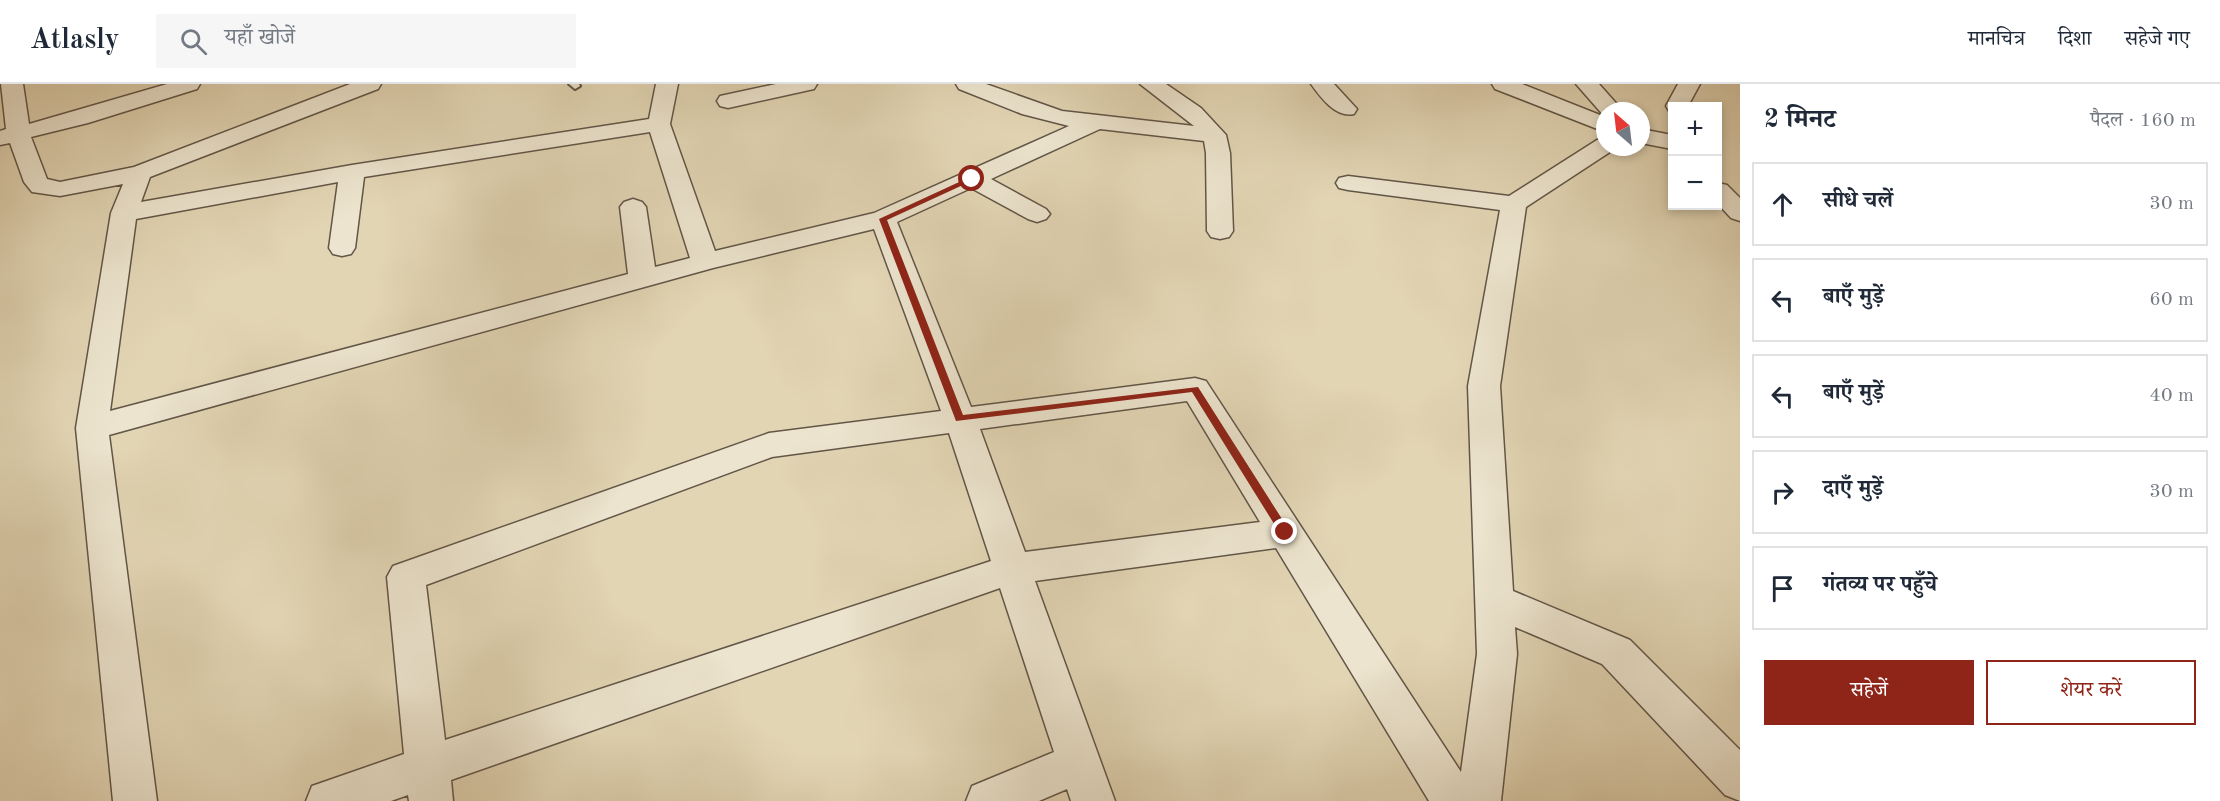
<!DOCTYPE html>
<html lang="hi">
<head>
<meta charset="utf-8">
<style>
	body { margin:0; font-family:"Old Standard TT","Noto Serif Devanagari",serif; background:#f6f6f7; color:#1f2937 }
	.controls { position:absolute; right:18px; top:18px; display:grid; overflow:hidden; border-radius:0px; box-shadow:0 3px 9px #0003 }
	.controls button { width:54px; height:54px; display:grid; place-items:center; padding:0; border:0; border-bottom:2px solid #e0e1e3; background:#fff; color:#1f2937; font:30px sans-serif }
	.compass { position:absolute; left:1596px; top:18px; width:54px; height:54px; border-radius:50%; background:#fff; box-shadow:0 3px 9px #0003; rotate:332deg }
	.stop { position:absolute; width:18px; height:18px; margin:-14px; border:4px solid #8f2418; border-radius:50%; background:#fff }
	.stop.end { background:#8f2418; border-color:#fff; box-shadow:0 2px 6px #0008 }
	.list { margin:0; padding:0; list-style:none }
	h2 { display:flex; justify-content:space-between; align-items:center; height:78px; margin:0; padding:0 24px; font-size:26px }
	h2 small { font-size:20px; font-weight:400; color:#747a83 }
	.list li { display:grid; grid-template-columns:39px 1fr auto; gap:18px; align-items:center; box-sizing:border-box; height:84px; margin:0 12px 12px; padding:0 12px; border:2px solid #e0e1e3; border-radius:0px }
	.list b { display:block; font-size:22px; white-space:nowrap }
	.list em { font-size:20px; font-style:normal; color:#747a83 }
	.actions { display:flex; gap:12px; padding:18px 24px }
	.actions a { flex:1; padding:14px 0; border:2px solid #8f2418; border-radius:0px; text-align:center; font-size:21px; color:#8f2418 }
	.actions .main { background:#8f2418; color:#fff }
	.icon { flex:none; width:33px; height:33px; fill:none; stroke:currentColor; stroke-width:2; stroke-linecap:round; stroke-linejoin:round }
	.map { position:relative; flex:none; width:1740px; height:717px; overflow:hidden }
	header { display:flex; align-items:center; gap:36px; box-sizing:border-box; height:84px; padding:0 30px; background:#fff; border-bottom:2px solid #e0e1e3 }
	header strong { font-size:28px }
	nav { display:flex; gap:33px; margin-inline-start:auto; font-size:21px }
	.search { width:420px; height:54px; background:#f6f6f7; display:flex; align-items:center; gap:15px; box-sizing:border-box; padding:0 21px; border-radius:0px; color:#747a83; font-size:22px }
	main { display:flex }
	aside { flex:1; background:#fff }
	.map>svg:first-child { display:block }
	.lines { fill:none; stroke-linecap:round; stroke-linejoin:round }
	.lane-casing { stroke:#625648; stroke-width:4 }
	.street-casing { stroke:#625648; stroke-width:3 }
	.lane { fill:#ece4ce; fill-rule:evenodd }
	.street { fill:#ece4ce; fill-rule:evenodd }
	.route { fill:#8f2418 }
</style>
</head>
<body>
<header>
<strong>Atlasly</strong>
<div class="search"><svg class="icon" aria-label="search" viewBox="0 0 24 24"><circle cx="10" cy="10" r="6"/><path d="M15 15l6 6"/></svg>यहाँ खोजें</div>
<nav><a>मानचित्र</a><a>दिशा</a><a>सहेजे गए</a></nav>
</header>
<main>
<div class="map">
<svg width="1740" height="717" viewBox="0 0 1740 717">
	<rect width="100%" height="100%" fill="#e2d5b4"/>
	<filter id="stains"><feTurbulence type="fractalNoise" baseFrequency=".00333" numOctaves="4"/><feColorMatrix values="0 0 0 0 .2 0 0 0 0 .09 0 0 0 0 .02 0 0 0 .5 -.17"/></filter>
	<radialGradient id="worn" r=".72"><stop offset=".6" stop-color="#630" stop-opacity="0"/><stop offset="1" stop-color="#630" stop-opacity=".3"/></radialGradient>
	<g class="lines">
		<defs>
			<path id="lane" d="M569,0h10l1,2 -5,3z"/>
			<path id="street" d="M1,0h22l6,40 138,-40h33l-3,5 -109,34 -57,14 16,42 13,3 74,-15 216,-83h31l-3,5 -228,88 -9,25 211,-37 297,-46 7,-35h22l-8,40 45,127 159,-38 195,-87 -47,-12 -63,-25 -3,-5h30l76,27 132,15 -54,-42h26l35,24 25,27 4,18 3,78 -4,6 -9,2 -9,-2 -4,-6 -1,-78 -2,-12 -104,-12 -109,50 55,30 4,5 -4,5 -9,3 -9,-3 -57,-31 -74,34 74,185 224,-29 11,3 255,391 16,-118 -9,-268 32,-176 -152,-20 -9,-2 -3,-5 3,-5 9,-2 161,20 88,-56 8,-2v9h10l-2,3 -87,57 -26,179 13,205 117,49 110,110v51l-15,-6 -123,-131 -87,-37 2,27 -16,147h-72l-153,-253 -241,33 80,220h-44l-4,-12 -28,12h-73l6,-15 82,-34 -54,-164 -549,192 2,21h-44l-1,-6 -17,6h-85l6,-15 92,-32 -17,-177 6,-11 376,-133 172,-22 -67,-182 -161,39 -604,167 48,366h-44l-37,-373 35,-215 12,-29 -63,12 -28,-4 -8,-10 -14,-39 -10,2v-14l6,-2zM650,48l40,126 -35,9 -9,-60 -4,-5 -9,-3 -9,3 -4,5 8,67 -518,137 26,-192 202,-37 -9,66 4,6 9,2 9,-2 4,-6 9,-71zM1187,317l73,121 -235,30 -45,-123zM949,349l42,128 -546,179 -19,-155 346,-128z
				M776,0h41l-3,5 -86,19 -8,-2 -3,-5 3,-5z
				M1311,0h23l23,25 -3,5c-18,4 -33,-16 -43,-30z
				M1492,0h30l83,33v15l-110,-43z
				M1576,0h23l24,27h-18l-1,5z
				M1678,0h22l-12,22h-16v6l-3,-1 -3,-5z
				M1641,45l31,6v14l-31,-6z
				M1718,99l9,2 13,13v23l-9,-3 -13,-14z"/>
		</defs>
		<!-- lane casing -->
		<use href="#lane" class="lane-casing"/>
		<!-- street casing -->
		<use href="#street" class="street-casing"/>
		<!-- lane -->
		<use href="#lane" class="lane"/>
		<!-- street -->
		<use href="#street" class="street"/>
	</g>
	<!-- route -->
	<path class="route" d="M970,93l6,2 -89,41 76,195 235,-28 91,143v5h-8l-89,-143 -236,29 -77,-202z"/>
	<rect width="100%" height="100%" filter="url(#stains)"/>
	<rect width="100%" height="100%" fill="url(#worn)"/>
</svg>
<div class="controls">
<button>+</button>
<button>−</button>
</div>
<svg class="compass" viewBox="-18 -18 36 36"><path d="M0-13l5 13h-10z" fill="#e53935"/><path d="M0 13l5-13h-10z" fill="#747a83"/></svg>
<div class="stop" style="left:972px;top:95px"></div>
<div class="stop end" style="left:1285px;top:448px"></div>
</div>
<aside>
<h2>2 मिनट<small>पैदल · 160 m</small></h2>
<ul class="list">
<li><svg class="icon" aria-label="ahead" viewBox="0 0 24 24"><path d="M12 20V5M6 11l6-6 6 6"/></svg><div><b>सीधे चलें</b></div><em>30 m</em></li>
<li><svg class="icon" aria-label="left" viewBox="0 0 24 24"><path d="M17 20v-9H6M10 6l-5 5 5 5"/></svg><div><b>बाएँ मुड़ें</b></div><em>60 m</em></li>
<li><svg class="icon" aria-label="left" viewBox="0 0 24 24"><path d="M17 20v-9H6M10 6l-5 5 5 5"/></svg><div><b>बाएँ मुड़ें</b></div><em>40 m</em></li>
<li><svg class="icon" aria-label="right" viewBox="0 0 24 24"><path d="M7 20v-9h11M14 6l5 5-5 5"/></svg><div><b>दाएँ मुड़ें</b></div><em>30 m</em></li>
<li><svg class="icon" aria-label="arrive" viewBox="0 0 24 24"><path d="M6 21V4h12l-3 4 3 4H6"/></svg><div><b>गंतव्य पर पहुँचे</b></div></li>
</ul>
<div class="actions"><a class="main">सहेजें</a><a>शेयर करें</a></div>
</aside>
</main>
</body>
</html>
